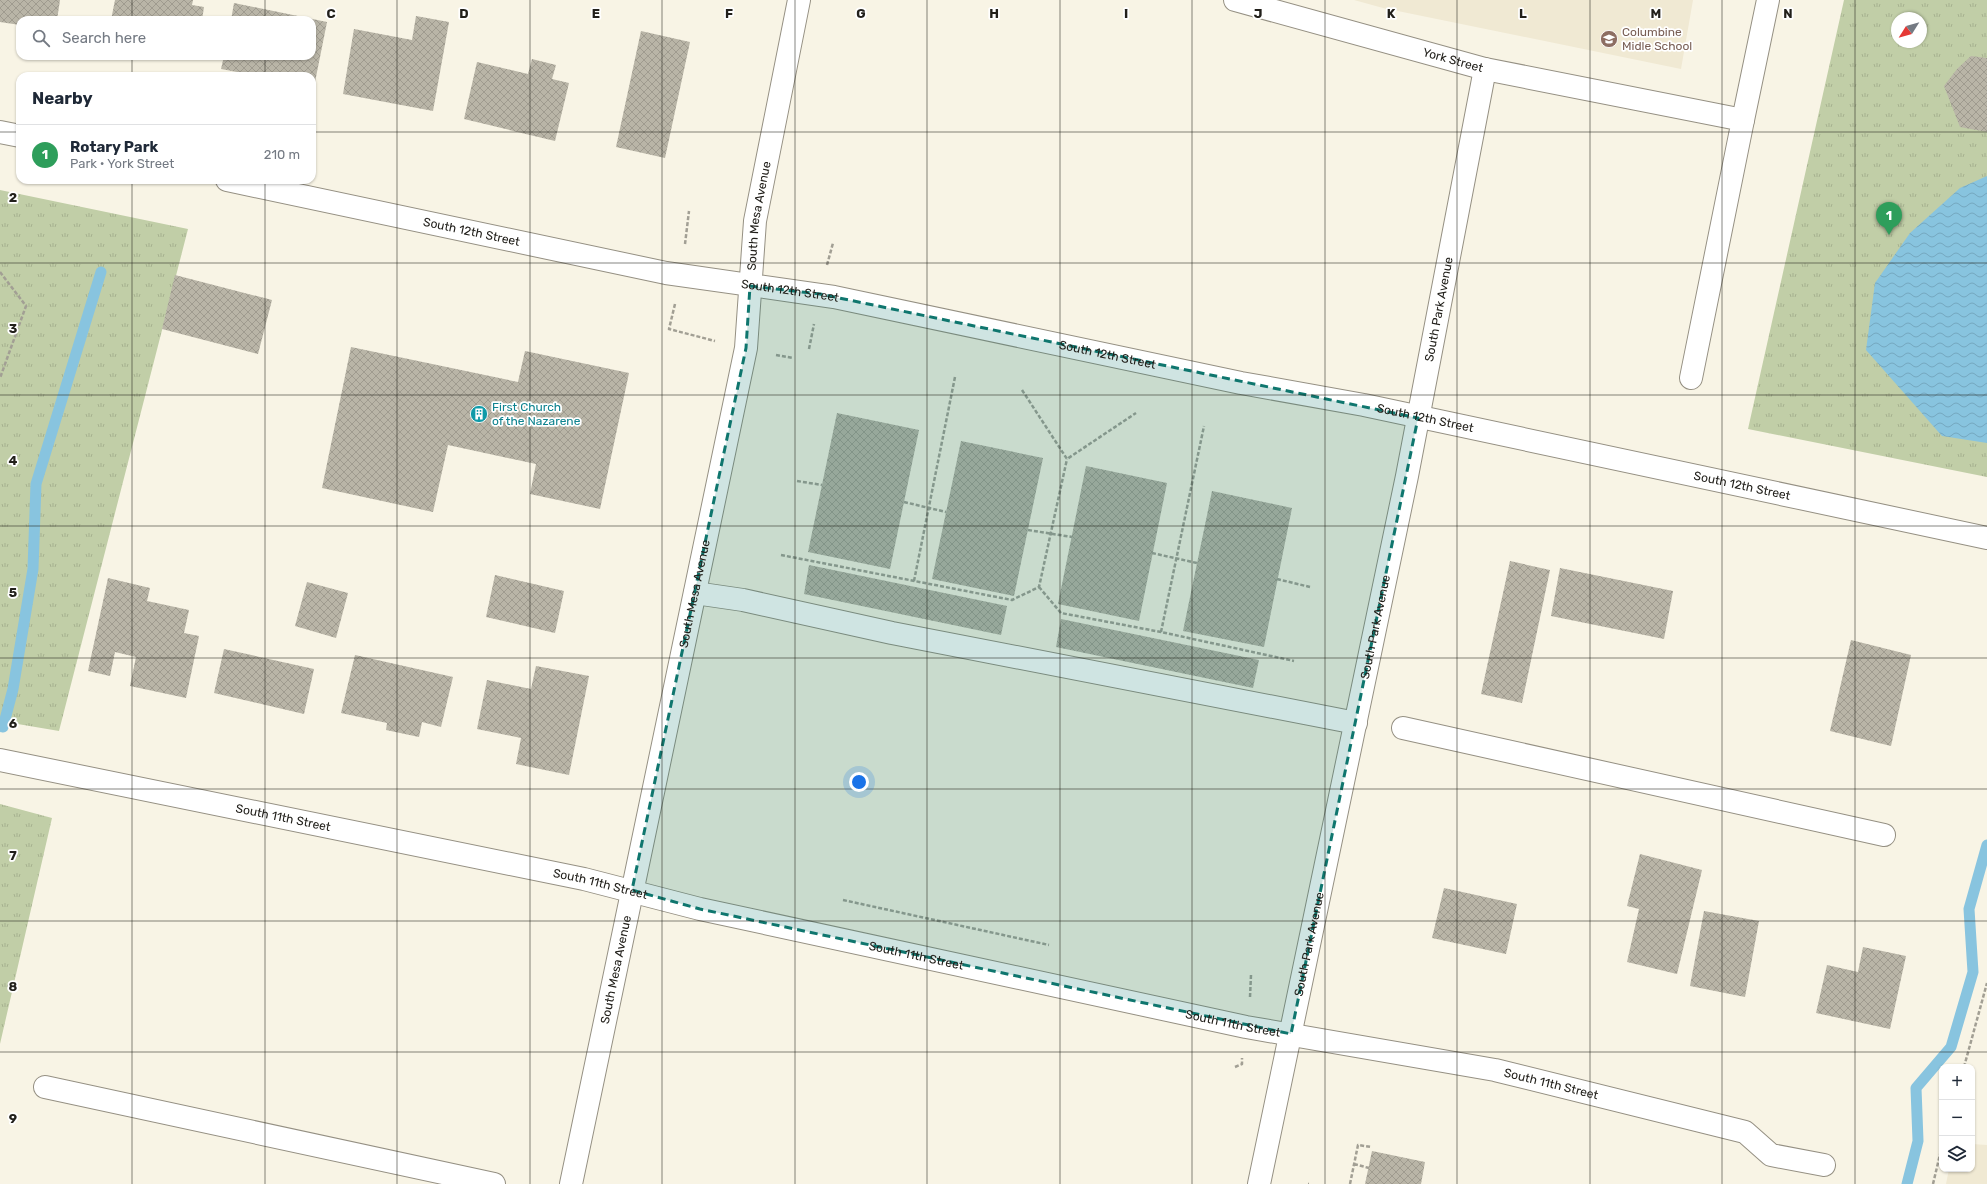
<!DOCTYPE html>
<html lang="en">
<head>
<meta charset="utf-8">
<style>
	body { margin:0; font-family:Rubik,sans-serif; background:#f6f6f7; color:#1f2937 }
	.controls { position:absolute; right:12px; bottom:12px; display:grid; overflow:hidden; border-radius:8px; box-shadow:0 1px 3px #0004 }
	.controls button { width:36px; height:36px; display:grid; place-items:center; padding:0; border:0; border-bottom:1px solid #e0e1e3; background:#fff; color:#1f2937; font:20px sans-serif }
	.compass { position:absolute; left:1891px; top:12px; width:36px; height:36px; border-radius:50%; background:#fff; box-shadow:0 1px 3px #0004; rotate:233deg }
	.you { position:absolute; left:859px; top:782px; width:14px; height:14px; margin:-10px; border:3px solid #fff; border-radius:50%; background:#1a73e8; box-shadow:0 0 0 6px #1a73e833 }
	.badge { display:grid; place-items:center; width:26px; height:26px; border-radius:50%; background:#7c3aed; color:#fff; font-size:13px; font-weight:700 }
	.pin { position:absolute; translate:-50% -33px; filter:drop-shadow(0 1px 2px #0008) }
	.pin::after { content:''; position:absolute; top:21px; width:14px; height:12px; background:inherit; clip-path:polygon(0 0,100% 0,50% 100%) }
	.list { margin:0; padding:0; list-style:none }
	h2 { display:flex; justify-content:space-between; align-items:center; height:52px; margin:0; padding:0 16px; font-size:17px }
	h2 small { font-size:13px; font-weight:400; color:#747a83 }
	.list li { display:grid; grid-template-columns:26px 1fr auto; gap:12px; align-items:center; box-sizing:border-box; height:60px; padding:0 16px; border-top:1px solid #e0e1e3 }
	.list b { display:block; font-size:15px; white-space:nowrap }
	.list p { margin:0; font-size:13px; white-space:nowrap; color:#747a83 }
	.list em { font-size:13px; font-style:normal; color:#747a83 }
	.icon { flex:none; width:22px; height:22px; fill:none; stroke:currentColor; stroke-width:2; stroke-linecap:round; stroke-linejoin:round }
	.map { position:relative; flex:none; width:1987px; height:1184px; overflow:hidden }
	.search { position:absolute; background:#fff; box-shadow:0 1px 3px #0004; left:16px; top:16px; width:300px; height:44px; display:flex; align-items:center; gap:10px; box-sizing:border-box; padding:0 14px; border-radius:12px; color:#747a83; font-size:15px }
	.panel { position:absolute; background:#fff; box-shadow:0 1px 3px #0004; left:16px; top:72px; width:300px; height:112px; border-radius:12px }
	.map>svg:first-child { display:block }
	.built { fill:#f0e9d3 }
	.park { fill:url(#park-tufts); fill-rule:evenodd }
	.water { fill:url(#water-waves) }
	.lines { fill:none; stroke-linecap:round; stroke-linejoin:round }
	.stream { stroke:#88c4df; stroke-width:11 }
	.building { fill:url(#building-cross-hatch) }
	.minor-casing { stroke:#959083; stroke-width:24 }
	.path { stroke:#a29f94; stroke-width:2.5; stroke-dasharray:4 2; stroke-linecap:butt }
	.minor { stroke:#fff; stroke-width:22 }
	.marked { fill:#0f766e; fill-opacity:0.2; stroke:#0f766e; stroke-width:3; stroke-dasharray:8 5; stroke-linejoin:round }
	.grid { fill:none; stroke:#22201b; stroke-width:1; stroke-opacity:0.55 }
	.labels { text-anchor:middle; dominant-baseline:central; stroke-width:3.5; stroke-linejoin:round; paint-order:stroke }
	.education-label { font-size:12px; fill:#785e54; stroke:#fff; text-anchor:start }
	.street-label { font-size:12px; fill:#22201b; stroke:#fff }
	.culture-label { font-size:12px; fill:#0d838f; stroke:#fff; text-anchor:start }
	.grid-label { font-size:13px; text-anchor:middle; font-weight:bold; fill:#22201b; stroke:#fff; stroke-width:3.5; stroke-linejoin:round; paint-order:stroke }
</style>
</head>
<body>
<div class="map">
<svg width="1987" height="1184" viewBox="0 0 1987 1184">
	<defs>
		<pattern id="park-tufts" width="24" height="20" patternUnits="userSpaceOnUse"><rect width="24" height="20" fill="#c1cea7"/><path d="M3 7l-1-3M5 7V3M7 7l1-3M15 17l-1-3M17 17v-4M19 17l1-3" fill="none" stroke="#a6b18f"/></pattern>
		<pattern id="water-waves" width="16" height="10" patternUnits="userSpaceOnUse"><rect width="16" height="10" fill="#88c4df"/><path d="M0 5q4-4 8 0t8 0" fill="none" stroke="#75a8bf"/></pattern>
		<pattern id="building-cross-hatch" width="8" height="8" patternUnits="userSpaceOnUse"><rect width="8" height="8" fill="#b9b5a7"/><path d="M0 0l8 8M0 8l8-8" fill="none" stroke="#9f9b8f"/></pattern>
	</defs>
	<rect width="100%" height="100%" fill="#f8f4e5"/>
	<!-- built -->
	<path class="built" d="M1354,0h339l-12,69 -298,-61z
		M1972,1144l15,1v39h-41l3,-15h23z"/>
	<!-- park -->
	<path class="park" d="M1844,0h143v477l-239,-48zM1897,18h24v24h-24z
		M0,190l188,39 -129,502 -59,-10z
		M0,804l52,14 -52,226z"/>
	<!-- water -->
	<path class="water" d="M1987,176v267l-45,-7 -76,-86 9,-67 35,-50 50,-45z"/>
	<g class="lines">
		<!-- stream -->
		<path class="stream" d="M3,727l10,-38 20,-120 3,-85 65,-212
			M1907,1184l11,-43 -2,-53 35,-41 22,-75 -4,-63 18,-64"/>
	</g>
	<!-- building -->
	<path class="building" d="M0,0h60l-3,20h-37v5l-20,-3z
		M115,0h78l-1,5 12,2 -2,13h-91z
		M234,3l93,19 -13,65h-2v-11h-54l-37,-7 3,-13h88v-36h-81z
		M416,16l33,6 -16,89 -90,-17 11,-65 58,11z
		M641,31l49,11 -25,116 -49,-11z
		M1971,56l16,2v74l-27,-5 -16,-41 13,-17z
		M532,59l24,6 -4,14 17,4 -14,58 -91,-22 13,-57 51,12z
		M175,275l97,25 -14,54 -96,-25z
		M351,347l167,35 7,-31 104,22 -29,136 -70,-15 6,-30 -88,-19 -15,67 -111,-24z
		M837,413l82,17 -29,139 -82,-17z
		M961,441l82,17 -29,138 -82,-17z
		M1086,466l81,17 -28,138 -81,-17z
		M1212,491l80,17 -28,139 -81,-16z
		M1510,561l40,9 -28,133 -41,-9z
		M809,565l198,41 -6,29 -197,-41z
		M1560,568l113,23 -9,48 -113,-23z
		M495,575l69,16 -9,42 -69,-16z
		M108,578l42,10 -3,13 42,9 -5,23 15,3 -13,62 -56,-12 6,-29 -21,-5 -5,24 -22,-5z
		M307,582l41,11 -12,45 -41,-12z
		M1061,619l198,41 -6,28 -197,-41z
		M1851,640l60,15 -20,91 -61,-15z
		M224,649l90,20 -10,45 -90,-21z
		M355,655l98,22 -12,50 -19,-5 -3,15 -33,-7 1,-7 -46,-10z
		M536,666l53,10 -20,99 -53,-11 5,-26 -44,-9 10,-49 44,9z
		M1640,854l62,16 -25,104 -50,-12 12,-53 -12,-3z
		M1444,888l73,16 -11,50 -74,-16z
		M1704,911l55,10 -14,76 -55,-11z
		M1863,947l43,9 -16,73 -74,-16 11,-48 31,7z
		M1372,1151l53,11 -4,22h-56z"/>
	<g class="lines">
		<defs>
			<g id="minor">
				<path id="s1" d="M1235,0l250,69 258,51 -52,258"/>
				<path d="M1743,120l25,-120"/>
				<path d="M0,132l20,4"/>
				<path id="s2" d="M227,180l439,93 168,24 407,86 123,22 623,133"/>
				<path d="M695,593l48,7 149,33 464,90"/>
				<path d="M1403,728l481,107"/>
				<path id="s3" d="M0,760l584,119 116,30 546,118 249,43 250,62 26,23 53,10"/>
				<path d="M45,1087l449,97"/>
				<path id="s4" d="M571,1184l175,-836 9,-127 44,-221"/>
				<path id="s5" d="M1259,1184l148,-708 78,-407"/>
			</g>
		</defs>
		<!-- minor casing -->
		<use href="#minor" class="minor-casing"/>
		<!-- path -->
		<path class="path" d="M685,244l4,-33
			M827,265l6,-22
			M0,272l26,34 -26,72
			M675,304l-6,25 46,12
			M809,349l5,-25
			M776,355l17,3
			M1022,390l45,69 69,-46
			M797,481l25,4
			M904,502l42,10
			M1028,530l44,7
			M1152,553l45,10
			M781,555l231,45 27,-13 28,-128
			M1277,579l33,8
			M914,581l41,-204
			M1039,587l22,26 100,19 133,29
			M1161,632l43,-206
			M843,900l206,45
			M1250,997l1,-22
			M1235,1067l7,-3v-6
			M1964,1067l23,-84
			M1354,1164l15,4
			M1308,1184h1
			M1350,1184l8,-39 13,2
			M1933,1184l9,-38"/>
		<!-- minor -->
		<use href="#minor" class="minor"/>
	</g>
	<!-- marked area -->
	<path class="marked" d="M750,286l70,8 598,124 -127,616 -591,-125 -68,-19 114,-542z"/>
	<!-- grid -->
	<path class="grid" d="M132,0v20M265,0v20M397,0v1184M530,0v1184M662,0v1184M795,0v1184M927,0v1184M1060,0v1184M1192,0v1184M1325,0v1184M1457,0v1184M1590,0v1184M1722,0v1184M1855,0v1184M132,56v20M265,56v20M0,132h20M312,132h1675M132,180v1004M265,180v1004M0,263h1987M0,395h1987M0,526h1987M0,658h1987M0,789h1987M0,921h1987M0,1052h1987"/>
	<!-- icons -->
	<defs>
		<symbol id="school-disc" viewBox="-11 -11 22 22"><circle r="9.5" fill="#8d6e63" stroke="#fff"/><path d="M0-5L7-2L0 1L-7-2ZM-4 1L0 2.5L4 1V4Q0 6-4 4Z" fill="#fff"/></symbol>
		<symbol id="building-disc" viewBox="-11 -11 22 22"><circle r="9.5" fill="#0f9aa8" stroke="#fff"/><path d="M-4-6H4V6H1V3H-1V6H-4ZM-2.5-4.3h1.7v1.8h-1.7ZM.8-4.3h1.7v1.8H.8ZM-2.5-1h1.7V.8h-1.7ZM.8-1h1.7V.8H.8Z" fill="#fff"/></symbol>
	</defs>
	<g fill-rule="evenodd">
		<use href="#school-disc" x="1599" y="29" width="20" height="20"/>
		<use href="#building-disc" x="469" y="404" width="20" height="20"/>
	</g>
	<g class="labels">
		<!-- education labels -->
		<g class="education-label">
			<text x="1622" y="32">Columbine<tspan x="1622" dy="14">Midle School</tspan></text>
		</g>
		<!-- street labels -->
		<g class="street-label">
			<text stroke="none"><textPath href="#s1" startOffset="226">York Street</textPath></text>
			<text stroke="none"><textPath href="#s4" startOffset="987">South Mesa Avenue</textPath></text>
			<text stroke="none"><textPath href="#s2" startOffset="250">South 12th Street</textPath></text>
			<text stroke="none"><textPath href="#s2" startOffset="574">South 12th Street</textPath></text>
			<text stroke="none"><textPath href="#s5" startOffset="893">South Park Avenue</textPath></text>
			<text stroke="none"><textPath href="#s2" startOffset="898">South 12th Street</textPath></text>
			<text stroke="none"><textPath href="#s2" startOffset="1222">South 12th Street</textPath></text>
			<text stroke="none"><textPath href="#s2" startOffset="1546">South 12th Street</textPath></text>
			<text stroke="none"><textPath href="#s4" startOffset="603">South Mesa Avenue</textPath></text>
			<text stroke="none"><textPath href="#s5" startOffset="569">South Park Avenue</textPath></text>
			<text stroke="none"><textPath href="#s3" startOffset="289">South 11th Street</textPath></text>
			<text stroke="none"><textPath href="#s3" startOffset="613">South 11th Street</textPath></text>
			<text stroke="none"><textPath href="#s5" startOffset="245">South Park Avenue</textPath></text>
			<text stroke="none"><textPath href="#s3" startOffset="937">South 11th Street</textPath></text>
			<text stroke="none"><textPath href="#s4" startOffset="219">South Mesa Avenue</textPath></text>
			<text stroke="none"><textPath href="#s3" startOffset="1261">South 11th Street</textPath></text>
			<text stroke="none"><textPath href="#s3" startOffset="1585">South 11th Street</textPath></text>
		</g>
		<!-- culture labels -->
		<g class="culture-label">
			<text x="492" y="407">First Church<tspan x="492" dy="14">of the Nazarene</tspan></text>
		</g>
	</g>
	<g class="grid-label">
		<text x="331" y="18">C</text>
		<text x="464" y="18">D</text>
		<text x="596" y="18">E</text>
		<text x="729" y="18">F</text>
		<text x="861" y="18">G</text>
		<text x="994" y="18">H</text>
		<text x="1126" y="18">I</text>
		<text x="1258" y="18">J</text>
		<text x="1391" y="18">K</text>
		<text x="1523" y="18">L</text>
		<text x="1656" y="18">M</text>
		<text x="1788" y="18">N</text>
		<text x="13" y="202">2</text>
		<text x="13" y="333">3</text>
		<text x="13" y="465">4</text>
		<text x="13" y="597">5</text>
		<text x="13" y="728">6</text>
		<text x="13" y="860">7</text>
		<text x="13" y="991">8</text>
		<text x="13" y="1123">9</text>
	</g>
</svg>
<div class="controls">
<button>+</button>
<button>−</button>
<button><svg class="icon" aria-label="layers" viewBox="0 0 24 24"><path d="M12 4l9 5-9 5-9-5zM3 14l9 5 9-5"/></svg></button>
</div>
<svg class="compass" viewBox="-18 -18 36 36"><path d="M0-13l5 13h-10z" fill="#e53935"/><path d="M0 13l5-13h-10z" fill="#747a83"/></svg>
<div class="you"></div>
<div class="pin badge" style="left:1889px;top:235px;background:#2e9e5b">1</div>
<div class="search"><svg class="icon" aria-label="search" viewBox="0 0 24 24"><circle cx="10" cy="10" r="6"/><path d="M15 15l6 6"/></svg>Search here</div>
<section class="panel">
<h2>Nearby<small></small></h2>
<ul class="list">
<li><span class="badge" style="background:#2e9e5b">1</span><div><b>Rotary Park</b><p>Park · York Street</p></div><em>210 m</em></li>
</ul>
</section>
</div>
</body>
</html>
